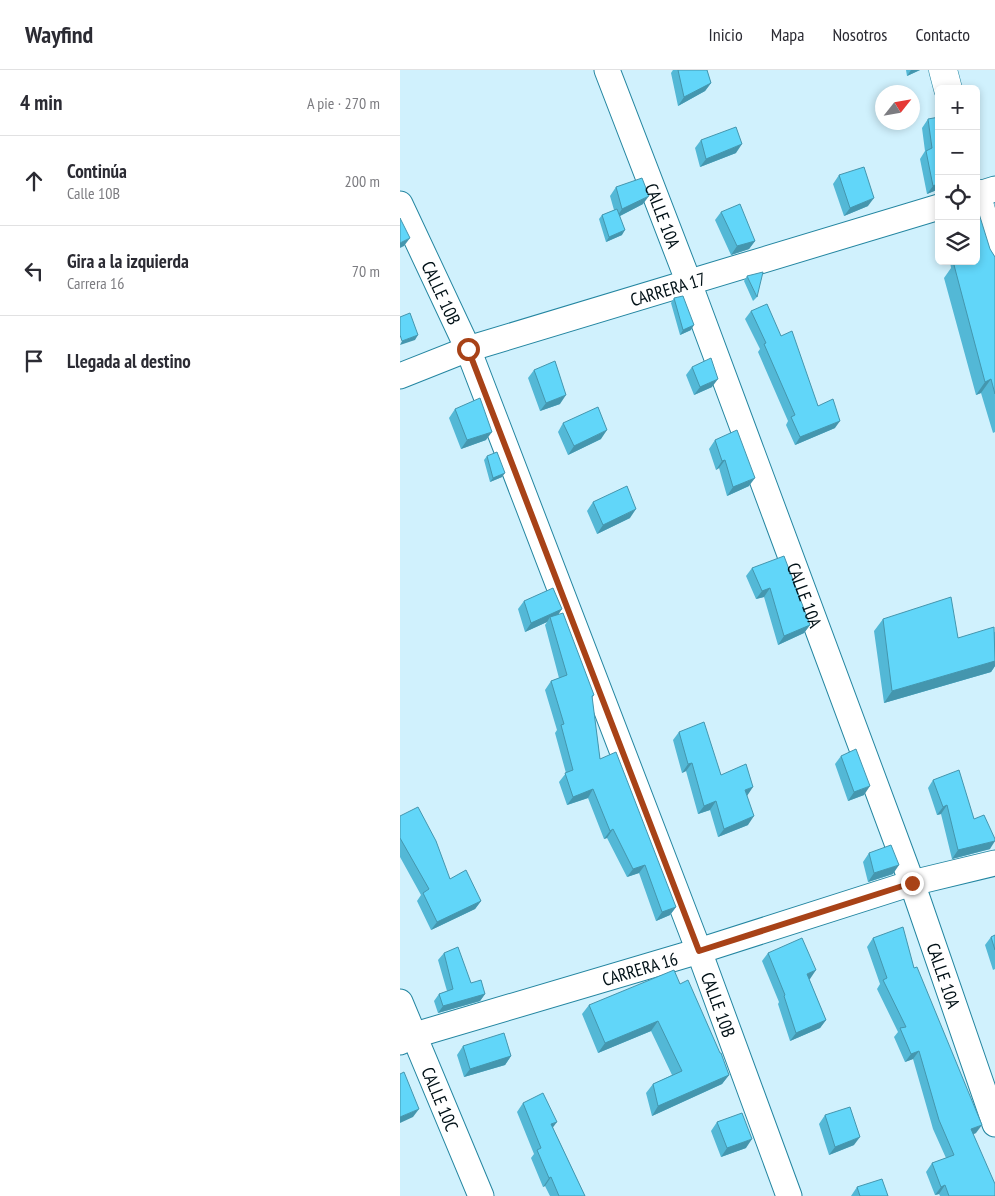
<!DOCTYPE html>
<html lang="es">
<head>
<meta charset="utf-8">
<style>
	body { margin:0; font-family:"PT Sans Narrow",sans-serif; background:#f7f7f7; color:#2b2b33 }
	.controls { position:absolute; right:15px; top:15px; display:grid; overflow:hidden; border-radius:8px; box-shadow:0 2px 8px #0003 }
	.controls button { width:45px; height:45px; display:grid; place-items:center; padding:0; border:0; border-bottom:1px solid #e1e1e2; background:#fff; color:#2b2b33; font:25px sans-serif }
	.compass { position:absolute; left:475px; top:15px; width:45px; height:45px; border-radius:50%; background:#fff; box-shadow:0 2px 8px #0003; rotate:59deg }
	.stop { position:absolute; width:15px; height:15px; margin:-11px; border:4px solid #a84217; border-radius:50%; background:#fff }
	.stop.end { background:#a84217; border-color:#fff; box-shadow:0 1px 5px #0008 }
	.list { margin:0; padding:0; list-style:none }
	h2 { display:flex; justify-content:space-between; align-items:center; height:65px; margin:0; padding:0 20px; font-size:21px }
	h2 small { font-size:16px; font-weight:400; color:#7c7c81 }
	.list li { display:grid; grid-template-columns:32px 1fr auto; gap:15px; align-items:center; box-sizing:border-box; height:90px; padding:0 20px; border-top:1px solid #e1e1e2 }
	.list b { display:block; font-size:19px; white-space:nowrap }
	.list p { margin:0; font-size:16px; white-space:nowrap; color:#7c7c81 }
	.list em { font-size:16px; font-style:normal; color:#7c7c81 }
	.icon { flex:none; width:28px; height:28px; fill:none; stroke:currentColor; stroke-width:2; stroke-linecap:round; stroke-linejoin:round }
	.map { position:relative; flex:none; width:595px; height:1126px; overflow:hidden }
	header { display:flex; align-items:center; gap:30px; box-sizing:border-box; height:70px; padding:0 25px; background:#fff; border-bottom:1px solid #e1e1e2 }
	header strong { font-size:24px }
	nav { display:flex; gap:28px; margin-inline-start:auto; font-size:18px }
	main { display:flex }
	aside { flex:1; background:#fff }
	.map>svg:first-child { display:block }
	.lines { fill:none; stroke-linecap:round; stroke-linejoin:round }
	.minor-casing { stroke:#2486a1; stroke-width:27 }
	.tertiary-casing { stroke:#2486a1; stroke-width:29 }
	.minor { stroke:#fff; stroke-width:25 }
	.tertiary { stroke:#fff; stroke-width:28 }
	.wall { fill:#53b8d6 }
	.shaded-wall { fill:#4496ae }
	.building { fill:#61d6f9; stroke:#4496ae }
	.route { stroke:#a84217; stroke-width:6 }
	.labels { text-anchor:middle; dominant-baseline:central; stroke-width:4; stroke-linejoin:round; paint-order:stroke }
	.street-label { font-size:18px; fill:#001016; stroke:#fff }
</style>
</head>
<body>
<header>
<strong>Wayfind</strong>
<nav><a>Inicio</a><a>Mapa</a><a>Nosotros</a><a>Contacto</a></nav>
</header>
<main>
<aside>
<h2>4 min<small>A pie · 270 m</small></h2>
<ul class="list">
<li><svg class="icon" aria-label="ahead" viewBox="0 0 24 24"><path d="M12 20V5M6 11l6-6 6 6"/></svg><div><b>Continúa</b><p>Calle 10B</p></div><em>200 m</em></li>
<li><svg class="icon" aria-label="left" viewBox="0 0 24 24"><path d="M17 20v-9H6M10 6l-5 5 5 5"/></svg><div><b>Gira a la izquierda</b><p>Carrera 16</p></div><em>70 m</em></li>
<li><svg class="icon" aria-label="arrive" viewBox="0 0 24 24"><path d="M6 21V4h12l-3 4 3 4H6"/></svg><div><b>Llegada al destino</b></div></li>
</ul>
</aside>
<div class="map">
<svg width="595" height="1126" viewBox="0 0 595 1126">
	<rect width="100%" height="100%" fill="#d0f1fd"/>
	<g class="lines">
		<defs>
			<g id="minor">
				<path id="s1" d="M207,0l82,213 223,600 83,241"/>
				<path d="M576,125l19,-6"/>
				<path id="s2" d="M0,134l68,145 231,602 90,245"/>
				<path id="s3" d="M0,306l68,-27 471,-142"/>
				<path id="s4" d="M0,932l81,194"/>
				<path id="s5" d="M0,972l15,-7 284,-84 213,-68 83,-20"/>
			</g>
			<path id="tertiary" d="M543,0l5,19
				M576,123l19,65"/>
		</defs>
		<!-- minor casing -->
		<use href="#minor" class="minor-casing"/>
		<!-- tertiary casing -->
		<use href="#tertiary" class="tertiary-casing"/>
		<!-- minor -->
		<use href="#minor" class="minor"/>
		<!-- tertiary -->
		<use href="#tertiary" class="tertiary"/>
	</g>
	<!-- wall -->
	<path class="wall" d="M273,0h34l4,13 -6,8 -27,15 -7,-33z
		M506,0h14l-13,6z
		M528,49l11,70 -12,5 -7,-35 5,-8 -3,-23z
		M301,70l35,13 -36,14 -5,-19z
		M439,105l29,31 -24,10 -11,-32z
		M216,117l27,17 -23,12 2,19 -16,7 -7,-23 3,-4 12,-5 -4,-14z
		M321,142l34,29 -6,8 -18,6 -16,-35z
		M590,179l5,8v175l-2,1 -12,-40 -5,2 -32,-117 7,-10 -1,-7h26z
		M347,206l10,21 -4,4 -9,-20z
		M274,228l17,32 -11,5 -9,-32z
		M351,241l30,25 37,70 17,22 -40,17 -9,-20 2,-4 -30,-69 2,-3 -15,-30z
		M292,297l20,20 -18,8 -8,-20z
		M134,300l26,34 -20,7 -12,-33z
		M55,339l31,31 -25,9 -12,-31z
		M163,353l38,16 -33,16 -10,-23z
		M315,370l34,46 -22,10 -8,-28 -3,2 -7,-21z
		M87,386l15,21 -12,5 -6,-22z
		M193,432l37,16 -33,16 -10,-23z
		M352,498l58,57 -6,8 -26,12 -14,-48 -8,2 -10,-23z
		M124,531l38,8 -4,5 36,81 -2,3 8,61 76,148 -6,8 -14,6 -17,-48 -12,4 -20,-39 -3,1 -16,-41 -21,7 -8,-23 7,-9 -11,-40 2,-3 -12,-40 6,-9 8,-3 -14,-53 2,-3 -22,10 -7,-23z
		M483,549l75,19 37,-6v34l-4,6 -107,31 -10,-72z
		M279,662l42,43 26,21 1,29 -30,12 -8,-27 -12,4 -12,-43 -4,2 -9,-33z
		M441,686l23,39 -16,6 -13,-37z
		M533,710l57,69 -38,10 -11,-45 -4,1 -9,-27z
		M0,746l50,63 31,22 -6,8 -44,21 -14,-29 4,-6 -21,-38z
		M469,783l24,21 -25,8 -5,-20z
		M595,865v34l-2,1 -8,-25 6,-8z
		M473,868l41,30 62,165 -3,1 22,62h-55l-1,-2 -4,1 -9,-23 6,-9 14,-5 -13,-29 -20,-70 -8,3 -11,-25 4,-5 -21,-43 3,-5 -13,-37z
		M44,883l27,30 14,11 -5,7 -42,12 -4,-12 5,-7 8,-3 -9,-31z
		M368,883l42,26h-1l17,41 -6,8 -30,13 -12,-37 1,-2 -17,-41z
		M280,914l49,91 -7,9 -70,32 -6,-23 7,-9 19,-9 -21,-44 -53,22 -16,-39 7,-9z
		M63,976l48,10 -6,9 -41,12 -7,-22z
		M123,1033l30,25 32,68h-35l-5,-10 -2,1 -12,-29 3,-4 -17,-42z
		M425,1045l29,30 -25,10 -10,-31z
		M317,1052l29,26 -25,9 -10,-26z
		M457,1117l31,9h-37z"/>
	<!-- shaded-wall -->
	<path class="shaded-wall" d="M511,0h9l-13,6z
		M311,13l-6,8 -27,15 6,-9z
		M342,74l-6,9 -36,14 6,-8z
		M539,113v6l-12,5 6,-8z
		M249,126l-6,8 -27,14 6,-9z
		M474,128l-6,8 -24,10 6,-8z
		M225,160l-3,5 -16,7 3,-5z
		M10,168l-6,8 -4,2v-5z
		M355,171l-6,8 -18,6 6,-9z
		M294,255l-3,5 -11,5 3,-5z
		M18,265l-3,5 -15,5 2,-4z
		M318,309l-6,8 -18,8 6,-8z
		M591,309l-10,14 -5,2 9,-13z
		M166,325l-6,9 -20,7 6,-8z
		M440,351l-5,7 -40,17 5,-8z
		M207,360l-6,9 -33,16 6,-9z
		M92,362l-6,8 -25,9 6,-9z
		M325,390l-6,8 -3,2 6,-9z
		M105,403l-3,4 -12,5 3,-4z
		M355,408l-6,8 -22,10 6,-9z
		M236,439l-6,9 -33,16 6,-9z
		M370,518l-6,9 -8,2 6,-8z
		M162,539l-6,9 -6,-1 -3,5 -22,10 6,-9z
		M410,555l-6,8 -26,12 6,-9z
		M595,591v5l-4,6 -107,31 8,-12z
		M292,693l-6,8 -4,2 6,-9z
		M470,716l-6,9 -16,6 6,-9z
		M353,717l-6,9 -2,-6z
		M193,719l-5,9 -21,7 6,-8z
		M316,731l-6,9 -12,4 6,-8z
		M547,735l-6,9 -4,1 6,-8z
		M354,746l-6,9 -30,12 6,-8z
		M213,759l-6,9 -3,1 6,-8z
		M595,771l-5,8 -38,10 6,-9z
		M245,795l-6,8 -12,4 6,-8z
		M499,795l-6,9 -25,8 6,-9z
		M81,831l-6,8 -44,21 6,-8z
		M276,837l-6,8 -14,6 6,-9z
		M416,900l-6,9 -9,4 6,-9z
		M85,924l-5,7 -42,12 5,-7z
		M426,950l-6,8 -30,13 6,-8z
		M258,951l-7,10 -53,22 7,-10z
		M519,981l-6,8 -8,3 6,-8z
		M111,986l-6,9 -41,12 6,-8z
		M329,1005l-7,9 -70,32 6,-10z
		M19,1039l-6,8 -13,6v-6z
		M157,1052l-6,8v-6z
		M582,1055l-6,8 -11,5 6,-9z
		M460,1067l-6,8 -25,10 6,-8z
		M352,1069l-6,9 -25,9 6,-9z
		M151,1107l-6,9 -2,1 6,-9z
		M545,1115l-6,9 -4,1 6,-8z"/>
	<!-- building -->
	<path class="building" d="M278,0h29l4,13 -27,14z
		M539,47v66l-6,3 -7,-35 6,-3 -4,-29z
		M336,57l6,17 -36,15 -5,-19z
		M464,97l10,31 -24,10 -11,-33z
		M242,108l7,18 -27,13 -6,-22z
		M340,134l15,37 -18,5 -16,-34z
		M576,134l14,45 5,8v137l-4,-15 -6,3 -31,-117 8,-4h14z
		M217,139l8,21 -16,7 -7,-22z
		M0,148l10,20 -10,5z
		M363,202l-6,25 -10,-21z
		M283,226l11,29 -11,5 -9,-32z
		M367,234l14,32 11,-5 26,75 15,-7 7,22 -40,16 -9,-20 4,-2 -31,-71 2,-1 -15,-32z
		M10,243l8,22 -16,6 -2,-6v-18z
		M311,288l7,21 -18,8 -8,-20z
		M155,291l11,34 -20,8 -12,-33z
		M80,328l12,34 -25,8 -12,-31z
		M198,337l9,23 -33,16 -11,-23z
		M337,360l18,48 -22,9 -8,-27 -3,1 -7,-21z
		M97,382l8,21 -12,5 -6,-22z
		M227,416l9,23 -33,16 -10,-23z
		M384,486l26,69 -26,11 -14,-48 -8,3 -10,-23z
		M153,518l9,21 -31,14 -7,-22z
		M551,527l7,41 36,-11 1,34 -103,30 -9,-72z
		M163,543l31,82 -2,1 8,63 16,-7 60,155 -14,5 -17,-47 -12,4 -20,-40 -3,2 -17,-42 -20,8 -8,-24 8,-3 -12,-45 3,-1 -13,-43 16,-6 -17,-58z
		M304,652l17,53 25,-11 7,23 -8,3 9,26 -30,13 -8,-28 -12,5 -12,-43 -4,1 -9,-32z
		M456,679l14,37 -16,6 -13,-36z
		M559,700l15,49 10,-4 11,24v2l-37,9 -11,-45 -4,2 -10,-27z
		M18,737l18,34 14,38 16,-9 15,31 -44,21 -14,-29 6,-4 -29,-51v-22z
		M491,775l8,20 -25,8 -5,-20z
		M503,857l11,41 3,-1 65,158 -11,4 24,55v12h-46l-4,-11 -4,2 -9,-24 22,-8 -15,-35 -20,-69 -8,3 -11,-26 6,-1 -23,-47 4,-2 -14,-40z
		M595,865v15l-4,-13z
		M402,868l14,32 -9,4 19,46 -30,13 -12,-37 1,-1 -17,-42z
		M58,877l13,36 10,-3 4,14 -42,12 -4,-12 14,-5 -9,-36z
		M274,900l6,14 8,-4 32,73h1l8,22 -71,31 -5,-22 29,-13 -24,-50 -53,22 -16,-38z
		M104,963l7,23 -41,13 -7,-23z
		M4,1002l15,37 -19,8v-43z
		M143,1023l14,29 -6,2 34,72h-26l-8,-19 -2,1 -12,-28 4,-2 -18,-45z
		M450,1037l10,30 -25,10 -10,-32z
		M342,1043l10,26 -25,9 -10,-26z
		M482,1109l6,17h-28l-3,-9z"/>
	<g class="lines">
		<!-- route -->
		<path class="route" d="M68,279l231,602 213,-68"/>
	</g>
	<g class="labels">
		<!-- street labels -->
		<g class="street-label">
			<text stroke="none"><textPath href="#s1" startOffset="156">CALLE 10A</textPath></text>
			<text stroke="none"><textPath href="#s3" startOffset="282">CARRERA 17</textPath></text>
			<text stroke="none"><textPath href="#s2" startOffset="98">CALLE 10B</textPath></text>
			<text stroke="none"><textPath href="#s1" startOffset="561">CALLE 10A</textPath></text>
			<text stroke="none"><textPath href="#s5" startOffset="251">CARRERA 16</textPath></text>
			<text stroke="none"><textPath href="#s1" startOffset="966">CALLE 10A</textPath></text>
			<text stroke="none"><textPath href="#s2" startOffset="862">CALLE 10B</textPath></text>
			<text stroke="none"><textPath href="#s4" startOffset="105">CALLE 10C</textPath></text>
		</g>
	</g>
</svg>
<div class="controls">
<button>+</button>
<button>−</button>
<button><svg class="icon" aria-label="locate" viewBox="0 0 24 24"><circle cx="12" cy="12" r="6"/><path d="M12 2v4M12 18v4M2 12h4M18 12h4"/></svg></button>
<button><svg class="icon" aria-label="layers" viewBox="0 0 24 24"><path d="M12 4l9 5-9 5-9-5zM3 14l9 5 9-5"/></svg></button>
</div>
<svg class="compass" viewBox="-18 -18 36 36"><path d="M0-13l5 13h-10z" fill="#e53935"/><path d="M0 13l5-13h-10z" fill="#7c7c81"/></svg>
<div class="stop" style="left:68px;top:279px"></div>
<div class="stop end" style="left:512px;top:813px"></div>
</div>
</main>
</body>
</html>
